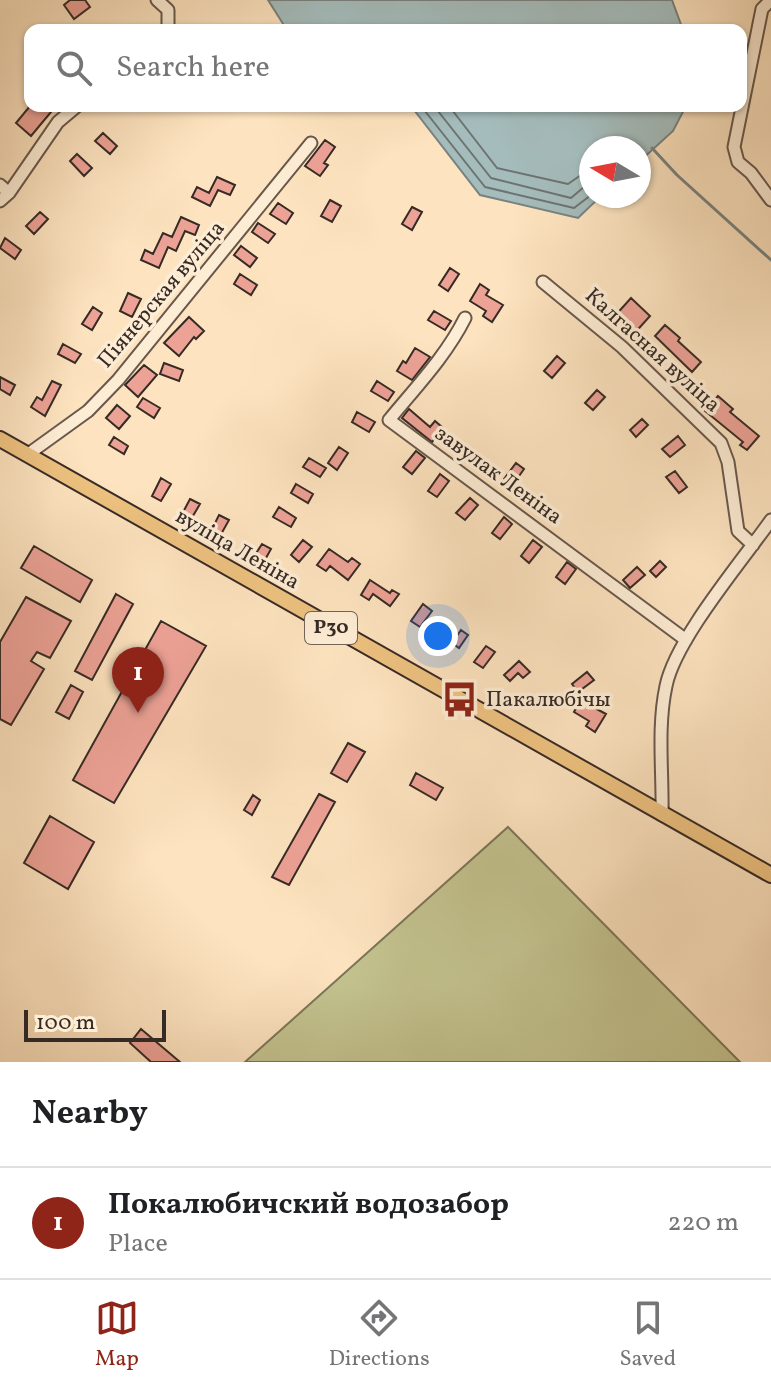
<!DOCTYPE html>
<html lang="en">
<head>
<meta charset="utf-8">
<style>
	body { margin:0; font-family:Vollkorn,serif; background:#f2f2f2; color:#202124 }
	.compass { position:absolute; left:579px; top:136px; width:72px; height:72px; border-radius:50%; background:#fff; box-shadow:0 2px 6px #0004; rotate:280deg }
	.scale { position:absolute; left:24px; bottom:20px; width:142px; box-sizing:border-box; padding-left:8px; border:4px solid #362a25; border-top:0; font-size:22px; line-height:28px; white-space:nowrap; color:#362a25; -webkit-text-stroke:6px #feedd5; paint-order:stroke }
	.you { position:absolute; left:438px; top:636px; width:28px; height:28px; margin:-20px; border:6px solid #fff; border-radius:50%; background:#1a73e8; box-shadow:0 0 0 12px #1a73e833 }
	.badge { display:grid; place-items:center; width:52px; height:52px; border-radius:50%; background:#8f2418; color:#fff; font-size:26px; font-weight:700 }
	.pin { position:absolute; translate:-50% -66px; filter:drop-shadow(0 2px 4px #0008) }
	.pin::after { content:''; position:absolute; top:42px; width:28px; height:24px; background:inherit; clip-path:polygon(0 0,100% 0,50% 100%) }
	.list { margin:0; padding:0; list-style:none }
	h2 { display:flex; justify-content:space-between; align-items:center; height:104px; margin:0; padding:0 32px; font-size:34px }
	h2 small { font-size:26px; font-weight:400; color:#757577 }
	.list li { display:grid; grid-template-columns:52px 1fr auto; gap:24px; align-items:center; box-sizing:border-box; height:112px; padding:0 32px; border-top:2px solid #e0e0e0 }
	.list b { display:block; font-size:30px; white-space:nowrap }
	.list p { margin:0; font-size:26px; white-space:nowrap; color:#757577 }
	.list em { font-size:26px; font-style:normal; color:#757577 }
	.icon { flex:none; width:44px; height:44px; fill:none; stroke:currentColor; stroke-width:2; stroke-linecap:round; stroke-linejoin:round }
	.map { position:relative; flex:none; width:771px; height:1062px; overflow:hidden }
	.search { position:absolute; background:#fff; box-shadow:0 2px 6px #0004; left:24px; right:24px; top:24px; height:88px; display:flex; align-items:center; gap:20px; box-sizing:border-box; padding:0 28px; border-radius:16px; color:#757577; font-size:30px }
	.sheet { height:216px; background:#fff }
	nav { display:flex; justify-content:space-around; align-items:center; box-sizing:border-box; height:112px; border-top:2px solid #e0e0e0; background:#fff; font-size:22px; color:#757577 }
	nav a { display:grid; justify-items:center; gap:4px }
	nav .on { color:#8f2418 }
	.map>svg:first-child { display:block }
	.green { fill:#c3c38f; stroke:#7c765a; stroke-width:2 }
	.water { fill:#a4bcbc; stroke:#788280; stroke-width:2 }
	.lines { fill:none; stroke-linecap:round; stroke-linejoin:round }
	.shore { stroke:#6d7370; stroke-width:2 }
	.stream { stroke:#788280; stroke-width:3 }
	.building { fill:#eda296; stroke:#362a25; stroke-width:2 }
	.minor-casing { stroke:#68584c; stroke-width:15 }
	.major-casing { stroke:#362a25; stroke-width:18 }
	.minor { stroke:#feedd5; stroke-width:11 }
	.major { stroke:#eec280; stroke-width:14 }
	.labels { text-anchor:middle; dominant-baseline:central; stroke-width:7; stroke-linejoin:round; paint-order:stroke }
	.shield { fill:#feedd5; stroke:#72645a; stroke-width:2 }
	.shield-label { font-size:20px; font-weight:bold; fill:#362a25 }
	.street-label { font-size:22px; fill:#362a25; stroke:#feedd5 }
	.poi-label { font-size:22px; fill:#362a25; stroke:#feedd5; text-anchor:start }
</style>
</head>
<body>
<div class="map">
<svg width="771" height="1062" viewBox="0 0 771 1062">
	<rect width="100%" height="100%" fill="#fde3bf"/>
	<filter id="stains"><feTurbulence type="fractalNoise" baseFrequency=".0025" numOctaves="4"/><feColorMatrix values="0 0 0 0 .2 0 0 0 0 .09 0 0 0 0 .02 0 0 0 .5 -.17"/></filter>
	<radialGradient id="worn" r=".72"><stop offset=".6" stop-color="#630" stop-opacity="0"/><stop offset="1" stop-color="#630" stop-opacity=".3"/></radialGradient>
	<!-- green -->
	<path class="green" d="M508,827l232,235h-495z"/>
	<!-- water -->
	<path class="water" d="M268,0h404l11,30h-396z
		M411,106h275l-13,25 -34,31v-14h-48v48h10l-23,22 -98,-23z"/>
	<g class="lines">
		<!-- shore -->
		<path class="shore" d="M421,106l64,81 89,21 17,-13
			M434,106l57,72 80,20 20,-17
			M449,106l48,62 71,16 23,-16"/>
		<!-- stream -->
		<path class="stream" d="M652,148l25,27 94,85"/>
	</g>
	<!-- building -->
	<path class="building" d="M70,0h15l5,7 -16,12 -10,-14z
		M30,106h15l6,6 -20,24 -15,-13z
		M103,133l14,13 -7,8 -15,-13z
		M325,140l10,7 -11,16 4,2 -8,11 -15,-10z
		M77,154l15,14 -8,8 -14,-15z
		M217,177l18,8 -5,10 -12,-5 -8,16 -18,-9 5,-10 12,6z
		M330,200l11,6 -9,16 -11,-6z
		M278,203l15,10 -7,11 -16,-10z
		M412,207l10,5 -10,18 -10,-6z
		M40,212l8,7 -14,15 -8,-8z
		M181,217l18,8 -4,10 -10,-4 -9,20 -8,-4 -9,21 -18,-8 4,-10 8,4 10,-21 9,4z
		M258,223l17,11 -7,9 -16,-11z
		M5,238l16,12 -6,9 -15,-11z
		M241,246l16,12 -7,9 -16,-12z
		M450,268l9,6 -11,17 -9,-6z
		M240,274l17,11 -6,10 -17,-11z
		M480,284l9,6 -3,5 17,10 -11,17 -9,-6 3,-5 -16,-10z
		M128,293l13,6 -9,18 -12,-6z
		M631,298l19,18 -18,20 -19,-18z
		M93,307l9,6 -10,17 -10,-6z
		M434,311l17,10 -6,9 -17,-10z
		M189,317l15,14 -8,8 -2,-2 -15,19 -15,-13z
		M665,325l15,13 -2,3 23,21 -9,10 -37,-36z
		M63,344l18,10 -6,9 -17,-9z
		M415,348l15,9 -18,23 -15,-9 6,-10 3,2z
		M557,356l8,7 -13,15 -8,-7z
		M164,363l19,7 -4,11 -19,-7z
		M144,365l13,10 -19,22 -13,-12z
		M0,377l15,8 -5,10 -10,-6z
		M52,381l9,4 -16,31 -14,-9 6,-10 5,3z
		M377,381l17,11 -6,9 -17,-10z
		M597,390l8,7 -12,13 -8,-7z
		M718,396l15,13 -3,3 29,24 -12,14 -7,-5 3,-3 -38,-31z
		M143,398l17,10 -6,10 -17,-11z
		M117,405l13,11 -11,13 -13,-11z
		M409,409l21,18 5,-6 8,7 -11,14 -30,-24z
		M357,412l18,10 -6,10 -17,-10z
		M642,419l6,6 -12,12 -6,-7z
		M678,436l7,9 -15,12 -8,-8z
		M114,437l14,9 -4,8 -15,-9z
		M339,447l9,6 -11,17 -9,-7z
		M416,451l9,7 -13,16 -9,-7z
		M309,458l17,10 -6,9 -17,-10z
		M516,463l8,6 -12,17 -8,-7z
		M675,471l12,16 -8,6 -13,-16z
		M440,474l9,7 -12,16 -9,-6z
		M161,478l10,6 -10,17 -9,-5z
		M296,484l17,10 -5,9 -17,-10z
		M470,498l8,7 -13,15 -9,-7z
		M190,499l10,5 -10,17 -9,-5z
		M279,507l17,11 -5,9 -18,-10z
		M219,515l10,5 -10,18 -9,-5z
		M504,517l8,7 -12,15 -8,-6z
		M303,540l9,7 -13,15 -8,-7z
		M533,540l9,7 -13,16 -8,-7z
		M262,544l9,5 -10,18 -10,-6z
		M34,546l58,34 -12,22 -59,-34z
		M329,549l19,13 4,-4 8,6 -12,16 -18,-14 -4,5 -9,-6z
		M660,561l6,6 -10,10 -6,-6z
		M567,562l9,7 -11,15 -9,-7z
		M637,567l8,8 -15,13 -7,-8z
		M370,580l20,13 2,-3 7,4 -9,12 -17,-12 -4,6 -8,-5z
		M116,594l17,10 -41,76 -17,-9z
		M26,597l45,24 -21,37 -13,-6 -6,9 13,8 -33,56 -11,-6v-77z
		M423,604l9,7 -12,16 -9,-6z
		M161,621l45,25 -92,157 -41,-23z
		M461,630l7,5 -9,13 -7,-5z
		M486,646l9,6 -12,16 -9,-6z
		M519,661l11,11 -7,6 -5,-5 -8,8 -6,-6z
		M587,672l7,8 -16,12 -6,-8z
		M71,685l12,7 -14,27 -13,-7z
		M584,695l10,6 -3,5 15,8 -11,18 -9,-6 3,-5 -15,-9z
		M348,743l17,9 -18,30 -16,-9z
		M416,773l27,15 -7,12 -26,-15z
		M319,794l16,8 -46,83 -17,-8z
		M253,795l7,5 -8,15 -8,-5z
		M50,816l44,26 -26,47 -44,-26z
		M141,1029l39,33h-29l-21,-19z"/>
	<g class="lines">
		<defs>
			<path id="minor" d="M157,0l11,10v20
				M771,0l-9,9 -28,138 4,15 13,11 20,27
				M0,185l9,8
				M0,201l9,-8 49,-71 19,-16
				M543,282l79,65 99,96 7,19 10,69 15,14
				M465,318c-19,38 -49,69 -76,102l297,220
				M27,455l61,-44 30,-31 193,-237
				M662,815c1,-43 -5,-87 4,-129 9,-46 76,-125 105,-166"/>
			<path id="major" d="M0,439l771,436"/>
		</defs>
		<!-- minor casing -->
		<use href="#minor" class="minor-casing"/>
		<!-- major casing -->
		<use href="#major" class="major-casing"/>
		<!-- minor -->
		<use href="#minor" class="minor"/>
		<!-- major -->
		<use href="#major" class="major"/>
	</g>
	<!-- icons -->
	<defs>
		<symbol id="bus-bare" viewBox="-9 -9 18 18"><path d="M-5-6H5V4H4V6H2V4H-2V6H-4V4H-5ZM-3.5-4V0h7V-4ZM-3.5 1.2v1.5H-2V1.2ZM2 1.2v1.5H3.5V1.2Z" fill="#8f2418" stroke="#feedd5" stroke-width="2.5" paint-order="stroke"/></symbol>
	</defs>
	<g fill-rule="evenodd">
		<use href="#bus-bare" x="434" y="674" width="51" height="51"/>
	</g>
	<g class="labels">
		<!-- shield labels -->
		<rect class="shield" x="305" y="612" width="52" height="32" rx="6"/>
		<g class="shield-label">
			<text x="331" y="628">Р30</text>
		</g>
		<!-- street labels -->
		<g class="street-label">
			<text transform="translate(162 295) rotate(-50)">Піянерская вуліца</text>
			<text transform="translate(652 351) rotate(42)">Калгасная вуліца</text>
			<text transform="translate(498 476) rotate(36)">завулак Леніна</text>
			<text transform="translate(237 550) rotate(30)">вуліца Леніна</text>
		</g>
		<!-- poi labels -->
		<g class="poi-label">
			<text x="486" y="700">Пакалюбічы</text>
		</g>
	</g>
	<rect width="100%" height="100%" filter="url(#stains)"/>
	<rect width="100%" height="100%" fill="url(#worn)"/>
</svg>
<svg class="compass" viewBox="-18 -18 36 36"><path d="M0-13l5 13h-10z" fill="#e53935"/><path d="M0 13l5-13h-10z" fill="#757577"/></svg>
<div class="scale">100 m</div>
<div class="you"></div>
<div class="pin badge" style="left:138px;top:713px">1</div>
<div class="search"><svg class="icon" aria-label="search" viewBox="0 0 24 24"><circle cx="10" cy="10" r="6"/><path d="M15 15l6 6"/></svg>Search here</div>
</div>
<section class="sheet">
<h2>Nearby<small></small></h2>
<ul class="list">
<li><span class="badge">1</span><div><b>Покалюбичский водозабор</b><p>Place</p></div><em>220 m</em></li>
</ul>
</section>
<nav>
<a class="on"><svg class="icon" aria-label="map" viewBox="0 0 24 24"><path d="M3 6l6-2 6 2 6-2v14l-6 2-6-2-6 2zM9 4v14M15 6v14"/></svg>Map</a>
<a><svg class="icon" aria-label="directions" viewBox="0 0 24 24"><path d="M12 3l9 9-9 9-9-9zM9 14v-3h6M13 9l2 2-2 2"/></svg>Directions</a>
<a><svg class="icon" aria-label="saved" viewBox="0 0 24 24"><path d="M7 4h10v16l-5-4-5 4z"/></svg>Saved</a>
</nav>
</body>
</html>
